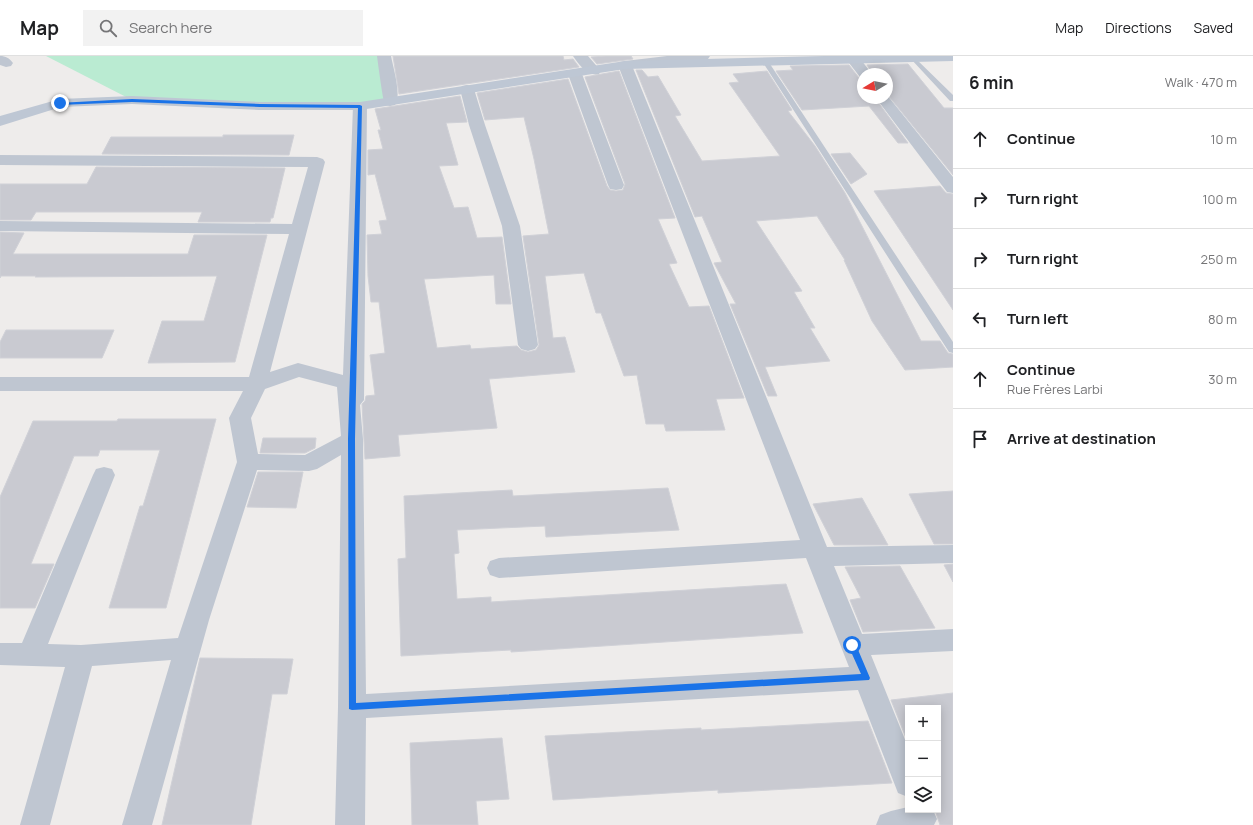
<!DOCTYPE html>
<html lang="en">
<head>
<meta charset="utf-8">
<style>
	body { margin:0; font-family:Manrope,sans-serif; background:#f2f2f2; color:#202124 }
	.controls { position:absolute; right:12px; bottom:12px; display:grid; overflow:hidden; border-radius:0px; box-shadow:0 2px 10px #0003 }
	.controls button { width:36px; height:36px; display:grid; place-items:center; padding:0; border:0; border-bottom:1px solid #e0e0e0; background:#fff; color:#202124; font:20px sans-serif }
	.compass { position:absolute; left:857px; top:12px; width:36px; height:36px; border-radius:50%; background:#fff; box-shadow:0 2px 10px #0003; rotate:260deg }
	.stop { position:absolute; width:12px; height:12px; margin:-9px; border:3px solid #1a73e8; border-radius:50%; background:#fff }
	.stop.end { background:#1a73e8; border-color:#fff; box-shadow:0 1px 4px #0008 }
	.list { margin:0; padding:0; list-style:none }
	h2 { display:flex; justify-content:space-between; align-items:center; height:52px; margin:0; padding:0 16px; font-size:17px }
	h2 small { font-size:13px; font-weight:400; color:#757577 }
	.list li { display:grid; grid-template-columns:26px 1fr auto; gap:12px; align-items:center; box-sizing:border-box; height:60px; padding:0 16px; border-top:1px solid #e0e0e0 }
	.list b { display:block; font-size:15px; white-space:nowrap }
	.list p { margin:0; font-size:13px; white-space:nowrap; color:#757577 }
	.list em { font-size:13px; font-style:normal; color:#757577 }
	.icon { flex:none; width:22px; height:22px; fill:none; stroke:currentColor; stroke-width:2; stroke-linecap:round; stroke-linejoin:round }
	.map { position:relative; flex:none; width:953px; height:769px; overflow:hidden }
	header { display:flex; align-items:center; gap:24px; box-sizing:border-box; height:56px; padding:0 20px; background:#fff; border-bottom:1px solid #e0e0e0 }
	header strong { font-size:19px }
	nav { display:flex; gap:22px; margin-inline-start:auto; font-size:14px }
	.search { width:280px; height:36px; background:#f2f2f2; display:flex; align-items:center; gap:10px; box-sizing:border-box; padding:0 14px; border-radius:0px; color:#757577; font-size:15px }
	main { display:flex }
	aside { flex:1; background:#fff }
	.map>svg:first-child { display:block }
	.green { fill:#baebd2 }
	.building { fill:#c9cad1; stroke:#d0d1d7 }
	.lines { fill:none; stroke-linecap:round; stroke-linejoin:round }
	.lane { fill:#bfc6d1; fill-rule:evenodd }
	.street { fill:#bfc6d1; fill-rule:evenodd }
	.secondary { fill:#bec7d4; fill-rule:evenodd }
	.route { fill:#1a73e8 }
</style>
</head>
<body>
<header>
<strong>Map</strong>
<div class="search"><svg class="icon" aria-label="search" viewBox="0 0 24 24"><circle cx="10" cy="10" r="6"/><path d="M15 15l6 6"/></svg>Search here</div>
<nav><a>Map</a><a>Directions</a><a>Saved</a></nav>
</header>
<main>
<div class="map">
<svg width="953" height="769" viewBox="0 0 953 769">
	<rect width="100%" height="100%" fill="#eeeceb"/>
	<!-- green -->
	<path class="green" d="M46,0h336l8,46 -30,4 -228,-6z"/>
	<!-- building -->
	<path class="building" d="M393,0h170l1,4 9,-1 6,8 -180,27z
		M606,0h25l2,3 -36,5 -6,-7z
		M908,8l36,44h9v67l-66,-81v-20h-14l-6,-9z
		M849,9l10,13 4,1v19h12l33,45h-10l-29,-37 -67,4 -26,-39 17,-1 -3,-4z
		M636,14h6l6,7 10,-1 23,39 -6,1 27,45 78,-5 -51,-73 10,-1 -6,-8 34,-3 25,39 -4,1 27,35 30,47 76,148h19l8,12 5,1v13l-48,3 -33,-49 -28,-61h1l-28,-44 -61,5 46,70 -8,1 21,36h-5l20,33 -65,6 12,29h-9l-38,-92h6l-22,-41 8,-1 -20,-46 -7,1z
		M619,15l56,147 -17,1 19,44 -8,1 20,43 20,-1 35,92 -28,1 9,31 -59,1 -2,-7h-18l-9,-49 -13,1 -23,-63h-5l-12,-40 -39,3 8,62 12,-1 10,35 -86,7 8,49 -99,7 2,21 -35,3 -3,-55 3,-3 1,-5 9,-1 -5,-40 15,-2 -6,-51h-8l-3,-26 -1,-41 15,-1 -3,-13 8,-1 -12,-46 -7,1v-25l15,-1 -5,-19h3l-6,-21 85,-13 7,26 -21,1 12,42 -19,1 15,42 14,-1 9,31 25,-1 9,67h-15l-2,-29 -70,4 13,69 33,-3 1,4 46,-3 4,4 7,2 8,-2 3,-5 -16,-109 26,-2 -15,-75 -10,-42 -39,3 -8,-27 91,-14 39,107 3,4 6,1 7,-1 2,-6 -40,-107z
		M223,79h71l-5,20 -187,-1 9,-17h112z
		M850,97l17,21 -16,10 -20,-30z
		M96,111l189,1 -12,50h-2l-1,4h-72l4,-10h-166l-5,8h-31v-36h87z
		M940,130l6,7 7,1v116l-79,-119z
		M0,176l24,1 -11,21h175l6,-19h73l-32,127 -87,1 14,-42h42l13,-45 -182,1 1,-1h-35l-1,2z
		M6,274h108l-12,28h-102v-16z
		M118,363h98l-50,189h-57l31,-102h3l17,-56h-60l-2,6h-24l-43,108h23l-19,44h-35v-111l33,-76h84z
		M263,382h53l-1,10 -10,5h-45z
		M258,416h45l-7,36 -49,-1z
		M668,432l11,42 -133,7 -1,-11 -88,4 2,23 -5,1 3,45 34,-2v5l295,-18 17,49 -292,19v-2l-110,6 -3,-97 8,-1 -2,-62 108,-6 1,6z
		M953,435v53h-19l-25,-50z
		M862,442l26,47h-54l-21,-41z
		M953,508v18l-9,-17z
		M900,510l35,62 -72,4 -13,-32 11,-2 -16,-31z
		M200,602l93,1 -6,35h-15l-21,131h-89z
		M953,637v132h-13l-5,-15h3v-102h-30v35l-17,-43z
		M868,665l24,62 -174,10v-3l-165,10 -8,-64 156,-8v2z
		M502,682l7,61 -33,2 2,24h-66l-2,-82z"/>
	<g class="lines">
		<!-- lane -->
		<path class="lane" d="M913,0l40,39v6h-3l-39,-42v-2z
			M765,3l3,2 185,281v11l-4,-1 -187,-291z"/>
		<!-- street -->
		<path class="street" d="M0,0c6,0 9,2 13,7l-2,3 -5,1 -6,-2z
			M377,0h14c2,11 11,40 4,49l-5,1 -5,-1c-2,-3 -7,-42 -8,-49z
			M573,0h15l13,15 -2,3c-11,3 -20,-9 -26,-18z
			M667,0h43l-2,3 -5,1 -70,8 194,479 126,-2v18l-119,3 28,68 91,-5v22l-82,4 37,92v50l-10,-4 -40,-103 -492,28 -1,107h-30l3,-118 3,-252 -24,14 -8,2 -52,-1 -48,150 -57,205h-30l49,-165 -79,6 -42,159h-30l45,-158 -65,-2v-22h22l71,-168 3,-6 8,-2 8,2 3,6 -67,169 33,1 97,-7 59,-176 -8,-44 14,-27h-243v-14h249l40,-143 -289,-3v-10l292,3 16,-57 -308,-2v-10l317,2 6,2 2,3 -55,210 28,-9 45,12 10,-269 2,-3 5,-1 5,1 2,3 -3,294 -4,5 3,34 3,255 483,-27 -43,-109 -307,20 -9,-3 -3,-7 3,-7 9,-3 301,-18 -182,-475 2,-3 5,-1zM299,321l38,10 4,49 -36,19 -47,-1 -7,-36 14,-29z
			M848,0h10l14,18h-9v4l-3,-1 -14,-18z
			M575,14l5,1 2,3 42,111 -2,4 -6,1 -6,-1 -2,-4 -40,-111 2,-3z
			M467,29l5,1 2,3 11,36 35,101 18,119 -3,4 -7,2 -7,-2 -3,-4 -16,-119 -33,-101 -9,-36 2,-3z
			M887,39l66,82v16l-6,-1 -71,-94h11z
			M908,751v3h25l4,9 -3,6h-58l4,-10 11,-4z"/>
		<!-- secondary -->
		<path class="secondary" d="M824,0h129v5l-328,8 -265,41h-101l-127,-6 -71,3 -61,19v-10l60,-17 72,-3 127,6h101l265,-41z"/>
	</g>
	<!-- route -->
	<path class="route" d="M132,43l128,5 100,1 2,1 -7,333 1,264 505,-29 -13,-29 4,-4 4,4 14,33 -1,2 -517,30 -3,-1 -1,-270 10,-331 -98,-1 -128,-5 -72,3 -2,-2z"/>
</svg>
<div class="controls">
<button>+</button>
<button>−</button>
<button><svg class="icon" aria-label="layers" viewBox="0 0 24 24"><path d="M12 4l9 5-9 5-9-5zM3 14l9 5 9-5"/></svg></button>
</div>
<svg class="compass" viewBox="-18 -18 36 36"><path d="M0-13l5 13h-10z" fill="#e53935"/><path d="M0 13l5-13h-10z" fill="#757577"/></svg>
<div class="stop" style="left:852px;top:589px"></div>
<div class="stop end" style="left:60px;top:47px"></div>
</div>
<aside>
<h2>6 min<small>Walk · 470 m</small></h2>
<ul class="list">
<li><svg class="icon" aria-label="ahead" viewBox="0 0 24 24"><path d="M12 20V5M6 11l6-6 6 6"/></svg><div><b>Continue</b></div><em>10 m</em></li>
<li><svg class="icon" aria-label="right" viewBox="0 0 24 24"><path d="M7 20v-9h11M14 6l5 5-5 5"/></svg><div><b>Turn right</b></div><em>100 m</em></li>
<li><svg class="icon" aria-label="right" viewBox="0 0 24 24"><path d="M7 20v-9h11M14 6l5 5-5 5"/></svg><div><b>Turn right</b></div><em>250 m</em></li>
<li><svg class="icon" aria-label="left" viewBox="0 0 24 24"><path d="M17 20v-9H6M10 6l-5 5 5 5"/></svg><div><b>Turn left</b></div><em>80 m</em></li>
<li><svg class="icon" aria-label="ahead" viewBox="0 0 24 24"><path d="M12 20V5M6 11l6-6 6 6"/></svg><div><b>Continue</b><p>Rue Frères Larbi</p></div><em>30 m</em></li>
<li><svg class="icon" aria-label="arrive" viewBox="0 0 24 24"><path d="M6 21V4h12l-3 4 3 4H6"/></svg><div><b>Arrive at destination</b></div></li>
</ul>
</aside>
</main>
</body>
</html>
